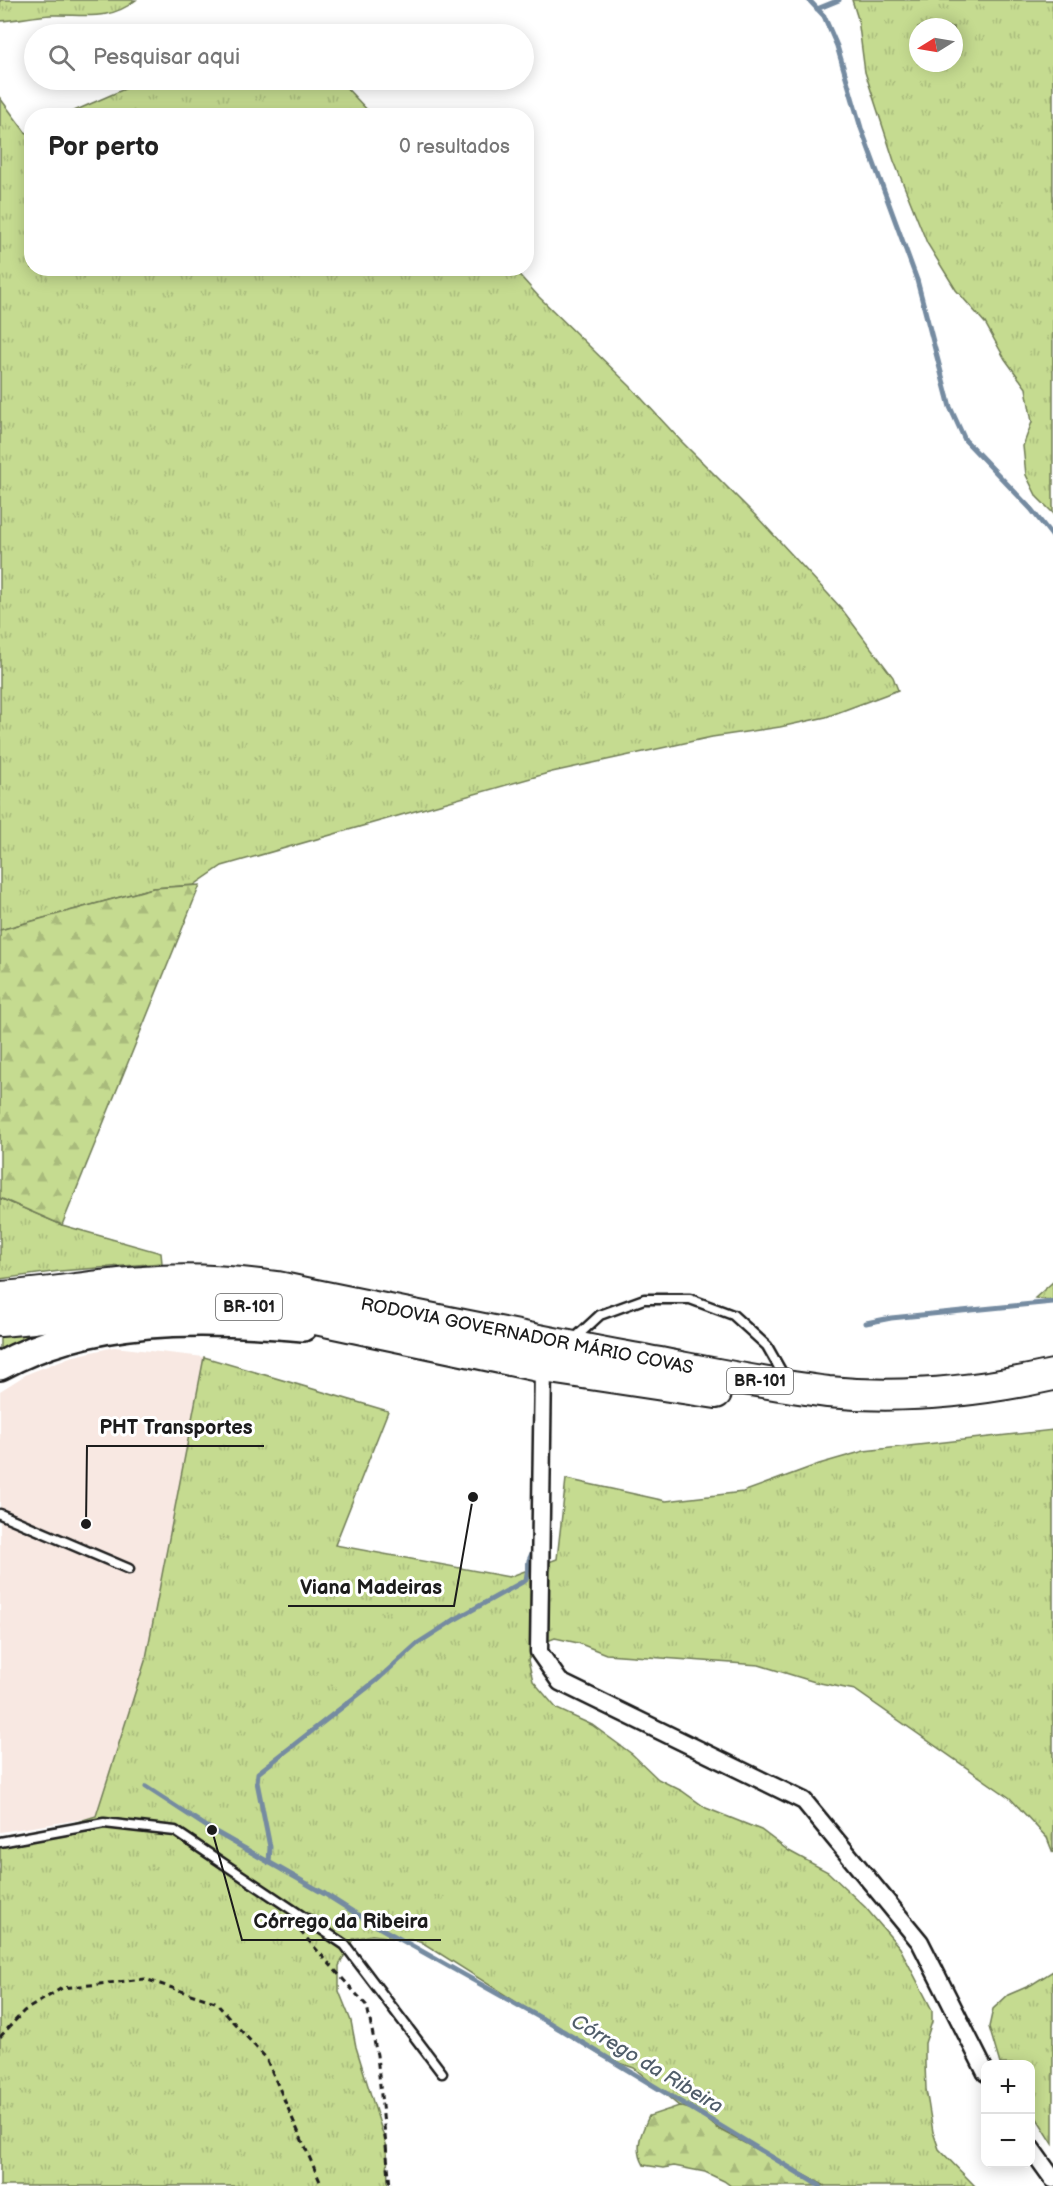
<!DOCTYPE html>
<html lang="pt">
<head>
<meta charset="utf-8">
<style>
	body { margin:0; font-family:"Balsamiq Sans",sans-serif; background:#f6f6f6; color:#222 }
	.controls { position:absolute; right:18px; bottom:18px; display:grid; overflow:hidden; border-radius:12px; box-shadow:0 3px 15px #0003 }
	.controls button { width:54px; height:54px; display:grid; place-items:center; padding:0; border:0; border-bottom:2px solid #e0e0e0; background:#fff; color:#222; font:30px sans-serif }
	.compass { position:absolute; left:909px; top:18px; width:54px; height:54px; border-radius:50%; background:#fff; box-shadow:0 3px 15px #0003; rotate:259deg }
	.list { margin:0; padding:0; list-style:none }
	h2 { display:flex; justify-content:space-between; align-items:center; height:78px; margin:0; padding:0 24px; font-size:26px }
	h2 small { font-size:20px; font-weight:400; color:#767676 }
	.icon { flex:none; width:33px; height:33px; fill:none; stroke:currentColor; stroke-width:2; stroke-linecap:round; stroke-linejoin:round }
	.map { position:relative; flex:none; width:1053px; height:2186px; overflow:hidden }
	.search { position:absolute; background:#fff; box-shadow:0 3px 15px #0003; left:24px; top:24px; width:510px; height:66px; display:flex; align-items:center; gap:15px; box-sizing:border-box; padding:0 21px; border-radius:33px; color:#767676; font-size:22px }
	.panel { position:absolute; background:#fff; box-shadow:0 3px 15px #0003; left:24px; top:108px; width:510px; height:168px; border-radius:24px }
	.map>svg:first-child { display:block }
	.built { fill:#f8e8e2 }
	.grass { fill:url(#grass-tufts); stroke:#707c56; stroke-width:1.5; fill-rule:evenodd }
	.forest { fill:url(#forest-firs); stroke:#707c56; stroke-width:1.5 }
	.wetland { fill:url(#wetland-marsh); stroke:#707c56; stroke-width:1.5 }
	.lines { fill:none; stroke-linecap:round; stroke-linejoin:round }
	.stream { stroke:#758ba1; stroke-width:5 }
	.service-casing { stroke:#1c1c1c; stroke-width:13 }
	.minor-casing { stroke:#1c1c1c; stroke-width:21 }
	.trunk-casing { stroke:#1c1c1c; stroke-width:32 }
	.motorway-casing { stroke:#1c1c1c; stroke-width:34 }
	.path { stroke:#1c1c1c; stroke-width:3; stroke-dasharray:6 4.5; stroke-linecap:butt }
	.service { stroke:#fff; stroke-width:8 }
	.minor { stroke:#fff; stroke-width:16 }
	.trunk { stroke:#fff; stroke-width:27 }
	.motorway { stroke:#fff; stroke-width:30 }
	.labels { text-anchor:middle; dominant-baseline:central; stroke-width:6; stroke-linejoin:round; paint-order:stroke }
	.shield { fill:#fff; stroke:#606060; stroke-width:1.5 }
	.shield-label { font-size:16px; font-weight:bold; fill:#1c1c1c }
	.street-label { font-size:18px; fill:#1c1c1c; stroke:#fff }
	.water-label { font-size:20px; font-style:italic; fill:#505d6a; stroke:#fff }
	.leader { fill:none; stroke:#1c1c1c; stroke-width:2 }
	.callout-dot { fill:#1c1c1c; stroke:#fff; stroke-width:2 }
	.callout-label { font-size:20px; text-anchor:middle; font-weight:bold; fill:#1c1c1c; stroke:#fff; stroke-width:6; stroke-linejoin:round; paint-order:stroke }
</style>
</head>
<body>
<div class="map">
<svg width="1053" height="2186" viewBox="0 0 1053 2186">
	<defs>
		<pattern id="grass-tufts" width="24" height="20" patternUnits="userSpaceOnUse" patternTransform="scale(1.5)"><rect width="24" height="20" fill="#c5db90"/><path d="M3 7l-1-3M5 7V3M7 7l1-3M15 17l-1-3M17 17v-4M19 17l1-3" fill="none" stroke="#a9bb7c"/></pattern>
		<pattern id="forest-firs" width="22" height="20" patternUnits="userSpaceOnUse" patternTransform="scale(1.5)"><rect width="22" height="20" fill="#c5db90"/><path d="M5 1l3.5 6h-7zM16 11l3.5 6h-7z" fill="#a9bb7c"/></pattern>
		<pattern id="wetland-marsh" width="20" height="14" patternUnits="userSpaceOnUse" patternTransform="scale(1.5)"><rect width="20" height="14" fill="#c5db90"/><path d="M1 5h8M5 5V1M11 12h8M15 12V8" fill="none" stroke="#a9bb7c"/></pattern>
	</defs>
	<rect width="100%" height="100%" fill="#fff"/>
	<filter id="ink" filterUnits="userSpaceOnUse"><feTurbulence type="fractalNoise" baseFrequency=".0167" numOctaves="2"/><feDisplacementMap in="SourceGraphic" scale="12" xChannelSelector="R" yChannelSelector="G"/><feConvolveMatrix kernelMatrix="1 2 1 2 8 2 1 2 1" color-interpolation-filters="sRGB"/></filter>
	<g filter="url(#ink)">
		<!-- built -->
		<path class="built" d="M114,1347l90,10 -58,301 -50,159 -96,15v-441l27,-17 43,-17z"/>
		<!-- grass -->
		<path class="grass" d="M0,0h136c-27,22 -53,14 -85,15 -17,1 -34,5 -51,6z
			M852,0h201v513l-16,-16 -11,-22 -3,-29 9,-24 -6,-34 -21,-29 -20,-36 -29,-33 -29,-47 -33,-82 -29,-89 -7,-53zM918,27h36v36h-36z
			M278,22l15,12h-48z
			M145,80h194l33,35h-307z
			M0,98l26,35 5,-2 1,137 482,1 25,28 91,89 51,55 77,77 83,90 52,69 5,13 -72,27 -46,10 -68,10 -160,35 -330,94 -28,19 -41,3 -153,42z
			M0,1198l62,27 99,28 1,10 -102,8 -60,8z
			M36,1332l1,8 -37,18v-21z
			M204,1357l184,54 -53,134 174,32 48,-18 9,-80 100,22 77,-9 76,-28 45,-13 189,-21v423l-6,-15 -37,-40 -155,-108 -40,-8 -56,-17 -153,-11 -28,-11 -23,-5 -18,7 -9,15 5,21 24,28 35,16 40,29 26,25 24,12 24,17 55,22 28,21 39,21 37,35 35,41 32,62v12l-7,21v21l1,25 7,43 6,17 36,37h-150l-105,-56 -24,-19 -17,-5 -45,-38 -31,-11 -183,-116 -48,-6 -19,4 -14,27v25l12,30 5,26 31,100 1,39h-388v-340l96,-30 50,-158z
			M1053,1971v173l-22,-35 -1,-45h-30l-11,-37 4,-18 15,-14 23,-10z"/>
		<!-- forest -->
		<path class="forest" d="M200,885l-138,340 -62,-27v-268l153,-42z
			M679,2106l17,5 24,19 105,56h-94l-7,-5 -19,-9 -31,-6 -11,2 -19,-3c-10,-17 -3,-32 5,-49z"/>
		<!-- wetland -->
		<path class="wetland" d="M1053,1282v19l-18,-3z"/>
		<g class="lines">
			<!-- stream -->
			<path class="stream" d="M809,0l15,16 13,30 24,82 56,152 33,127 15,33 66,69 22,28
				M817,9l22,-9
				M866,1323l25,-5 162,-16
				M146,1787l66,43 113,64 41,26 182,102 272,164
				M269,1863l1,-16 -13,-65 1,-9 119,-93 41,-37 36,-23 72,-40 3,-20 5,-11"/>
			<defs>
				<path id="service" d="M574,1339l26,-24 44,-16h46l43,16 34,31 18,32
					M0,1514l129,55
					M0,1842l104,-19 71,8 170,114 97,128"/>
				<path id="minor" d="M543,1367l-4,285 21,30 244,119 116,141 66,131
					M1030,2147l23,32"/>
				<path id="trunk" d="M0,1366c93,-51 201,-48 303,-39"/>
				<path id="motorway" d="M0,1297c48,-3 95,-12 143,-15 45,-4 89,-1 134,5 117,24 233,48 350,70 67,12 134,27 201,35 74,7 153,-1 225,-17
					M0,1321c59,-4 117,-16 176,-17 32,-1 65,2 97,6l270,57 173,26"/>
			</defs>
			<!-- service casing -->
			<use href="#service" class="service-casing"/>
			<!-- minor casing -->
			<use href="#minor" class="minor-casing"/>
			<!-- trunk casing -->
			<use href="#trunk" class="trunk-casing"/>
			<!-- motorway casing -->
			<use href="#motorway" class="motorway-casing"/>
			<!-- path -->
			<path class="path" d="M300,1931l67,75 10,49 13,131
				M0,2037l24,-26 38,-23 83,-9 70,23 51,56 56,128"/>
			<!-- service -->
			<use href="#service" class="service"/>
			<!-- minor -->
			<use href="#minor" class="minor"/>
			<!-- trunk -->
			<use href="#trunk" class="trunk"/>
			<!-- motorway -->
			<use href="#motorway" class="motorway"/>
		</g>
	</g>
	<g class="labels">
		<!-- shield labels -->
		<g class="shield">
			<rect x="216" y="1294" width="66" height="26" rx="4.5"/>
			<rect x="727" y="1368" width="66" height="26" rx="4.5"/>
		</g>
		<g class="shield-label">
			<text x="249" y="1307">BR-101</text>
			<text x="760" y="1381">BR-101</text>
		</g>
		<!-- street labels -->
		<g class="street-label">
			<text transform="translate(527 1336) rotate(11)">RODOVIA GOVERNADOR MÁRIO COVAS</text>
		</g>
		<!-- water labels -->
		<g class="water-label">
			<text transform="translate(647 2064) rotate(31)">Córrego da Ribeira</text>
		</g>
	</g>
	<!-- callouts -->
	<path class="leader" d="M86 1524L87 1446H264M473 1497L454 1606H288M212 1830L242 1940H441"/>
	<g class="callout-dot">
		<circle cx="86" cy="1524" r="6"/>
		<circle cx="473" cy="1497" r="6"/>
		<circle cx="212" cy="1830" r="6"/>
	</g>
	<g class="callout-label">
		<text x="176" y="1434">PHT Transportes</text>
		<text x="371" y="1594">Viana Madeiras</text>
		<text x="341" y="1928">Córrego da Ribeira</text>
	</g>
</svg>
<div class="controls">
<button>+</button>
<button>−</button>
</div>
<svg class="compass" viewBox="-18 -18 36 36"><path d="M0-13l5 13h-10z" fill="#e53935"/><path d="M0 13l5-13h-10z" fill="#767676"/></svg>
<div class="search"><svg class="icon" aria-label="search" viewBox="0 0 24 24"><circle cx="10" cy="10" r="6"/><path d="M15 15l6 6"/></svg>Pesquisar aqui</div>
<section class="panel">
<h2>Por perto<small>0 resultados</small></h2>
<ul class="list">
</ul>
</section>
</div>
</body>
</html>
